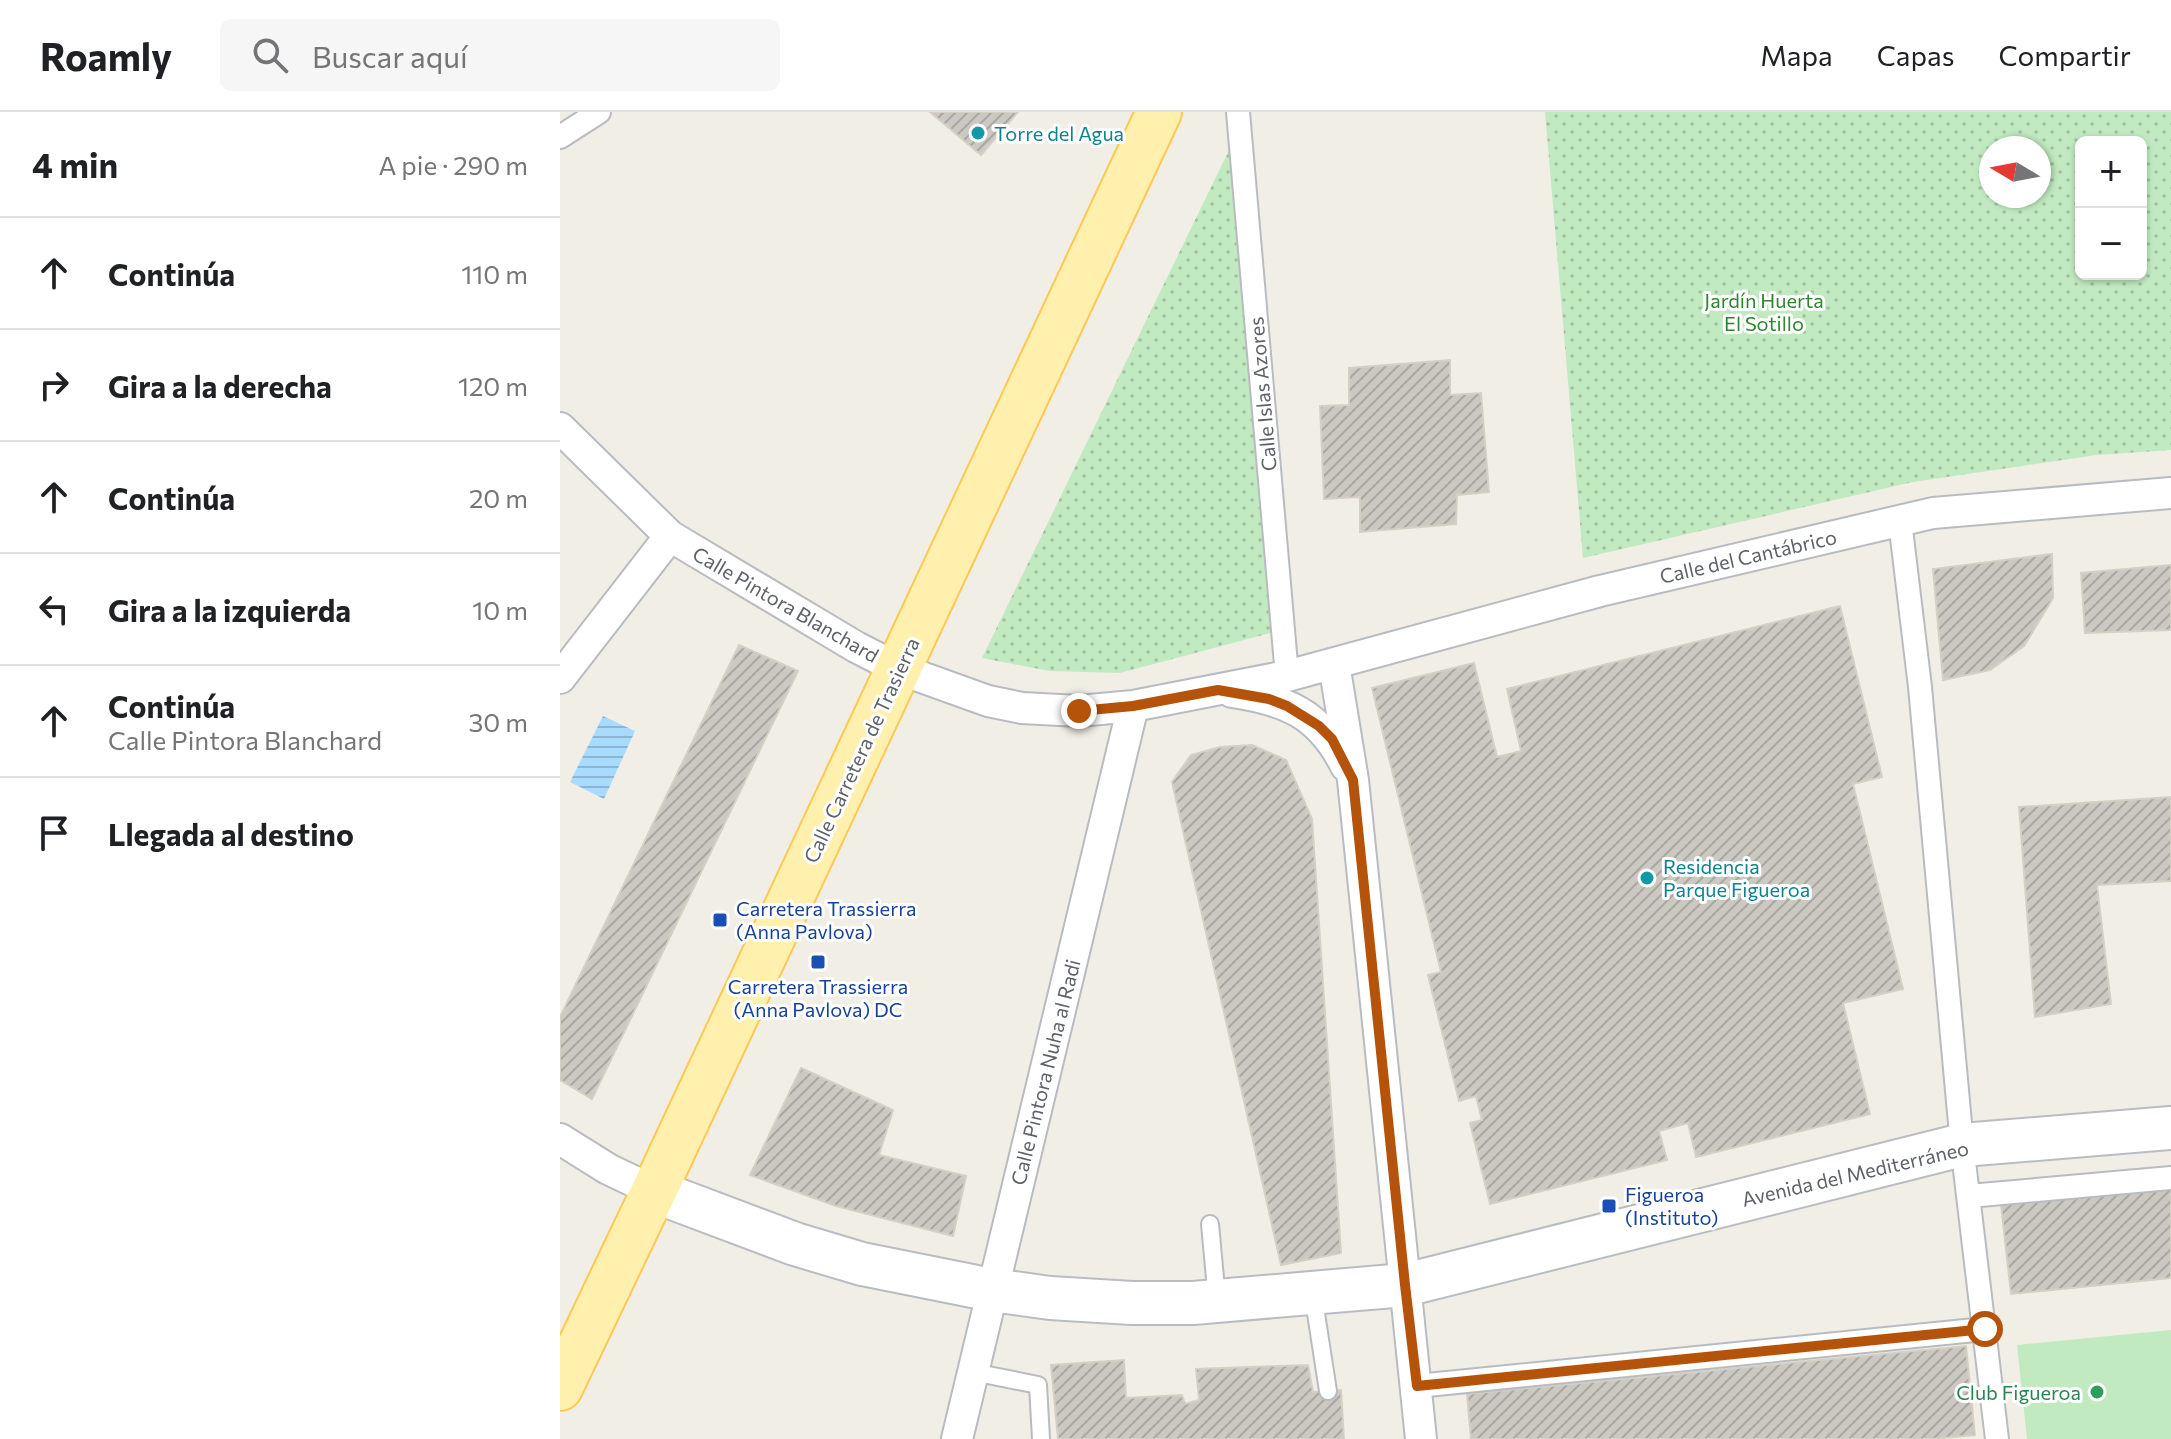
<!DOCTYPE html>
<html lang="es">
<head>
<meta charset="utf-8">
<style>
	body { margin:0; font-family:Commissioner,sans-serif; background:#f6f6f6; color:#202124 }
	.controls { position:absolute; right:24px; top:24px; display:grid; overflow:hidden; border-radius:12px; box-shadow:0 2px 6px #0004 }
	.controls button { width:72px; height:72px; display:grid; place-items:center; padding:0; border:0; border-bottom:2px solid #e0e0e0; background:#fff; color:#202124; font:40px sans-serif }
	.compass { position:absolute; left:1419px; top:24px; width:72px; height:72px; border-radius:50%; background:#fff; box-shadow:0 2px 6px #0004; rotate:280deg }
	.stop { position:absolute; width:24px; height:24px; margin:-18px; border:6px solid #b45309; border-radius:50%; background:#fff }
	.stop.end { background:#b45309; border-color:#fff; box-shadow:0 2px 8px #0008 }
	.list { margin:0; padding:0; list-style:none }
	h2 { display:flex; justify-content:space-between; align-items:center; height:104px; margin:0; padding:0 32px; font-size:34px }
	h2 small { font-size:26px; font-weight:400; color:#757577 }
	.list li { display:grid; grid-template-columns:52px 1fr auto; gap:24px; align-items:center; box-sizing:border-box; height:112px; padding:0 32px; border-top:2px solid #e0e0e0 }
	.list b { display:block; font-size:30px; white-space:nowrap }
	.list p { margin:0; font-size:26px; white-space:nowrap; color:#757577 }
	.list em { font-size:26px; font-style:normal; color:#757577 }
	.icon { flex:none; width:44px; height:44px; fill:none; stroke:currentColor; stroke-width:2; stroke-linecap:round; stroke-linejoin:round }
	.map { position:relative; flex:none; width:1611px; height:1327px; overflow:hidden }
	header { display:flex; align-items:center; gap:48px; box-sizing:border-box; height:112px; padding:0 40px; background:#fff; border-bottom:2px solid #e0e0e0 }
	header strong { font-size:38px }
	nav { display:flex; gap:44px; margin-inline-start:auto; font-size:28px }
	.search { width:560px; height:72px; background:#f6f6f6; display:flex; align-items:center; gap:20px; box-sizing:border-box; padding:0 28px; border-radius:12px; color:#757577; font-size:30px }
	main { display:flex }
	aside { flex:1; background:#fff }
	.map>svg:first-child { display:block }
	.green { fill:url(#green-dots); fill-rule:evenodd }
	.pitch { fill:#c2eac1 }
	.water { fill:url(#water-rules) }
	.building { fill:url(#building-hatch); stroke:#d6d0c3; stroke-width:2 }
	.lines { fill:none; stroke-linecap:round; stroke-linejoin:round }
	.service-casing { stroke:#b8bcc1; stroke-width:20 }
	.pedestrian-casing { stroke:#b8bcc1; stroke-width:26 }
	.minor-casing { stroke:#b8bcc1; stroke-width:34 }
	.secondary-casing { stroke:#b9bdc3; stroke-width:46 }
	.primary-casing { stroke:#fec952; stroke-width:48 }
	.service { stroke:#fff; stroke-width:16 }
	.pedestrian { stroke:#fff; stroke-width:22 }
	.minor { stroke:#fff; stroke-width:30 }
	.secondary { stroke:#fff; stroke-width:42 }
	.primary { stroke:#fff0ad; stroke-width:44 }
	.route { stroke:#b45309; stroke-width:10 }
	.culture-dot { fill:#0f9aa8; stroke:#fff; stroke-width:3 }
	.transit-dot { fill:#1a4fb4; stroke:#fff; stroke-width:3 }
	.leisure-dot { fill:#2e9e5b; stroke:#fff; stroke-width:3 }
	.labels { text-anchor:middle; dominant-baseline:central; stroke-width:6; stroke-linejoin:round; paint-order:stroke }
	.culture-label { font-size:20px; fill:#0d838f; stroke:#fff; text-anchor:start }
	.park-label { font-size:20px; fill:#2e8630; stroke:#fff }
	.street-label { font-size:20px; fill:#5d6268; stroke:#fff }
	.transit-label { font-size:20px; fill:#164399; stroke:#fff; text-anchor:start }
	.leisure-label { font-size:20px; fill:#27864d; stroke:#fff; text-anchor:end }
</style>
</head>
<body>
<header>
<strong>Roamly</strong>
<div class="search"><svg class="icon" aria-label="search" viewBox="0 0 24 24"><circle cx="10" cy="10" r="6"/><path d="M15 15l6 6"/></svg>Buscar aquí</div>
<nav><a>Mapa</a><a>Capas</a><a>Compartir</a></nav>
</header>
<main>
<aside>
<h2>4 min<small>A pie · 290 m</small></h2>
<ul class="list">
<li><svg class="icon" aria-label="ahead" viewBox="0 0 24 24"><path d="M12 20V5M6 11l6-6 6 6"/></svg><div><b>Continúa</b></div><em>110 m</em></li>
<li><svg class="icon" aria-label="right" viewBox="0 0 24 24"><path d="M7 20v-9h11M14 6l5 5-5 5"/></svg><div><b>Gira a la derecha</b></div><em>120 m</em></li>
<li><svg class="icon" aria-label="ahead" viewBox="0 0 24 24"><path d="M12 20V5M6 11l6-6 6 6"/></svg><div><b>Continúa</b></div><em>20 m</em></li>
<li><svg class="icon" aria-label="left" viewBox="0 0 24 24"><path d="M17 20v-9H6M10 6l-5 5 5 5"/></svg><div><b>Gira a la izquierda</b></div><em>10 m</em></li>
<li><svg class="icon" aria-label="ahead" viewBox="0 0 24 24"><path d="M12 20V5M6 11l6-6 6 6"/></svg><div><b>Continúa</b><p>Calle Pintora Blanchard</p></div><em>30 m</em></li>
<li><svg class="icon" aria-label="arrive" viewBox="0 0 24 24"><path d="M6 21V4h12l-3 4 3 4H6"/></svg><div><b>Llegada al destino</b></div></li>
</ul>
</aside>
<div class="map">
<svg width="1611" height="1327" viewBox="0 0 1611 1327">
	<defs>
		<pattern id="green-dots" width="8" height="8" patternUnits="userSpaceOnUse" patternTransform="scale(2)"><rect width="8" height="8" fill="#c2eac1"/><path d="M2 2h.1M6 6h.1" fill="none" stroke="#a1c1a1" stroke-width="1.8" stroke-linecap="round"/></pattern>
		<pattern id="water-rules" width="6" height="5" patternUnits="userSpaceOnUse" patternTransform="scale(2)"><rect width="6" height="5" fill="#a8dbff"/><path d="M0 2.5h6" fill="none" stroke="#8cb5d2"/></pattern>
		<pattern id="building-hatch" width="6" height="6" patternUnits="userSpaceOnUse" patternTransform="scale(2)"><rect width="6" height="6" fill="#ccc9c3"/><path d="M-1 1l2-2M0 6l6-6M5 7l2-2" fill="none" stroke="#a9a7a2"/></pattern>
	</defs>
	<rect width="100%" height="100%" fill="#f1eee6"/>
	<!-- green -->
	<path class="green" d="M985,0h626v338l-74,5 -184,27 -330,76zM1581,30v132h-60v-132zM1431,36h48v48h-48z
		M672,32l42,488 -154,41 -70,-2 -68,-13z"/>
	<!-- pitch -->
	<path class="pitch" d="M1611,1218v109h-144l-10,-94z"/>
	<!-- water -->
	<path class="water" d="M43,604l32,15 -31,68 -34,-17z"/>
	<!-- building -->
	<path class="building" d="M370,0h88l-37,43z
		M890,248v35l31,-2 8,99 -32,3 -1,29 -96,8v-35l-36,2 -4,-93 29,-1v-37z
		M1492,442l1,44 -29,48 -34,24 -47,10 -10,-111z
		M1611,453v65l-86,3 -4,-60z
		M1280,494l42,171 -29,7 50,205 -60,14 27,111 -174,43 -8,-34 -29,8 8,29 -177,44 -20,-81 12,-3 -6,-24 -17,5 -31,-126 13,-3 -69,-284 102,-25 23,94 24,-6 -14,-62z
		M179,533l59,26 -206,428 -32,-19v-63z
		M692,633l34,15 26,59 29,434 -60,12 -109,-483 19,-27 29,-8z
		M1611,685v84l-74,4 14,119 -76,13 -16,-210z
		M241,956l92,42 -14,45 87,21 -13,60 -117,-30 -86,-31z
		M1611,1076v90l-160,16 -10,-89z
		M1406,1234l9,89 -43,4h-461l-4,-45z
		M564,1248l2,38 56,-3 3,9 14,-4 -3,-31 112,-4 5,27 28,-2 3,49h-286l-7,-74z"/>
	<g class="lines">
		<defs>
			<path id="service" d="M650,1112l7,76
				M753,1182l15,97
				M413,1260l65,13 3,54"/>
			<path id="pedestrian" d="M678,0l49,564
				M0,25l39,-25
				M1340,409l20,166 42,458 35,294
				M1409,1084l202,-18
				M857,1274l568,-57"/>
			<path id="minor" d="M0,316l110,108 186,111 43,22 89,32 34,7 57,3 54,-5 154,-30 313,-85 333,-78 238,-20
				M774,552l19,116 68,659
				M0,566l110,-142
				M672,580c55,8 88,22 114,74
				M0,1027l48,30 46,22
				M397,1327l176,-733"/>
			<path id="secondary" d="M94,1079l141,53 67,20 130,26 58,8 82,5h61l212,-18 557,-140 209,-17"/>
			<path id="primary" d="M0,1276l94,-197 505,-1079"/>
		</defs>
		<!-- service casing -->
		<use href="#service" class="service-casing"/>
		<!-- pedestrian casing -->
		<use href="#pedestrian" class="pedestrian-casing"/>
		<!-- minor casing -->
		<use href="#minor" class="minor-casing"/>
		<!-- secondary casing -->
		<use href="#secondary" class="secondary-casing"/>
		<!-- primary casing -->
		<use href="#primary" class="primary-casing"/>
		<!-- service -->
		<use href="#service" class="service"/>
		<!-- pedestrian -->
		<use href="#pedestrian" class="pedestrian"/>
		<!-- minor -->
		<use href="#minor" class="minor"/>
		<!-- secondary -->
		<use href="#secondary" class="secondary"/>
		<!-- primary -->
		<use href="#primary" class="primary"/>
	</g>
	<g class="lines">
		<!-- route -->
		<path class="route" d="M519,599l54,-5 85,-16 51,9 18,7 32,20 13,13 21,41 52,505 12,101 568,-57"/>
	</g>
	<!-- markers -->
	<g class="culture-dot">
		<circle cx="418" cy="21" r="8"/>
		<circle cx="1087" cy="766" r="8"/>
	</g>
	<g class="transit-dot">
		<rect x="152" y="800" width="16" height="16" rx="4"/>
		<rect x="250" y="842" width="16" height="16" rx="4"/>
		<rect x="1041" y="1086" width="16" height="16" rx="4"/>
	</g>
	<circle class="leisure-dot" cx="1537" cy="1280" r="8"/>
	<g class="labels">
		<!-- culture labels -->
		<g class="culture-label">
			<text x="434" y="21">Torre del Agua</text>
			<text x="1103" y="754">Residencia<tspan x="1103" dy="23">Parque Figueroa</tspan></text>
		</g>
		<!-- park labels -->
		<g class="park-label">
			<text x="1204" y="188">Jardín Huerta<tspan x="1204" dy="23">El Sotillo</tspan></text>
		</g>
		<!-- street labels -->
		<g class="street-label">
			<text transform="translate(702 282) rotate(-95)">Calle Islas Azores</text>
			<text transform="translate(1188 444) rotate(-13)">Calle del Cantábrico</text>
			<text transform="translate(226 492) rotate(30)">Calle Pintora Blanchard</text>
			<text transform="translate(301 638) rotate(-65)">Calle Carretera de Trasierra</text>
			<text transform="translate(485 960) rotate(-76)">Calle Pintora Nuha al Radi</text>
			<text transform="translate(1295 1061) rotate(-13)">Avenida del Mediterráneo</text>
		</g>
		<!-- transit labels -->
		<g class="transit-label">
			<text x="176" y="796">Carretera Trassierra<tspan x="176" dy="23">(Anna Pavlova)</tspan></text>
			<text x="258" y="874" text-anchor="middle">Carretera Trassierra<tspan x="258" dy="23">(Anna Pavlova) DC</tspan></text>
			<text x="1065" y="1082">Figueroa<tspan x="1065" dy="23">(Instituto)</tspan></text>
		</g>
		<!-- leisure labels -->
		<g class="leisure-label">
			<text x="1521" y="1280">Club Figueroa</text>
		</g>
	</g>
</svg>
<div class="controls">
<button>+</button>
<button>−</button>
</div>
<svg class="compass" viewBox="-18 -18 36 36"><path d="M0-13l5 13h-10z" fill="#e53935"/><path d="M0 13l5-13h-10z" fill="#757577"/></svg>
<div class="stop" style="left:1425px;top:1217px"></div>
<div class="stop end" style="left:519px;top:599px"></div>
</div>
</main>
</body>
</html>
